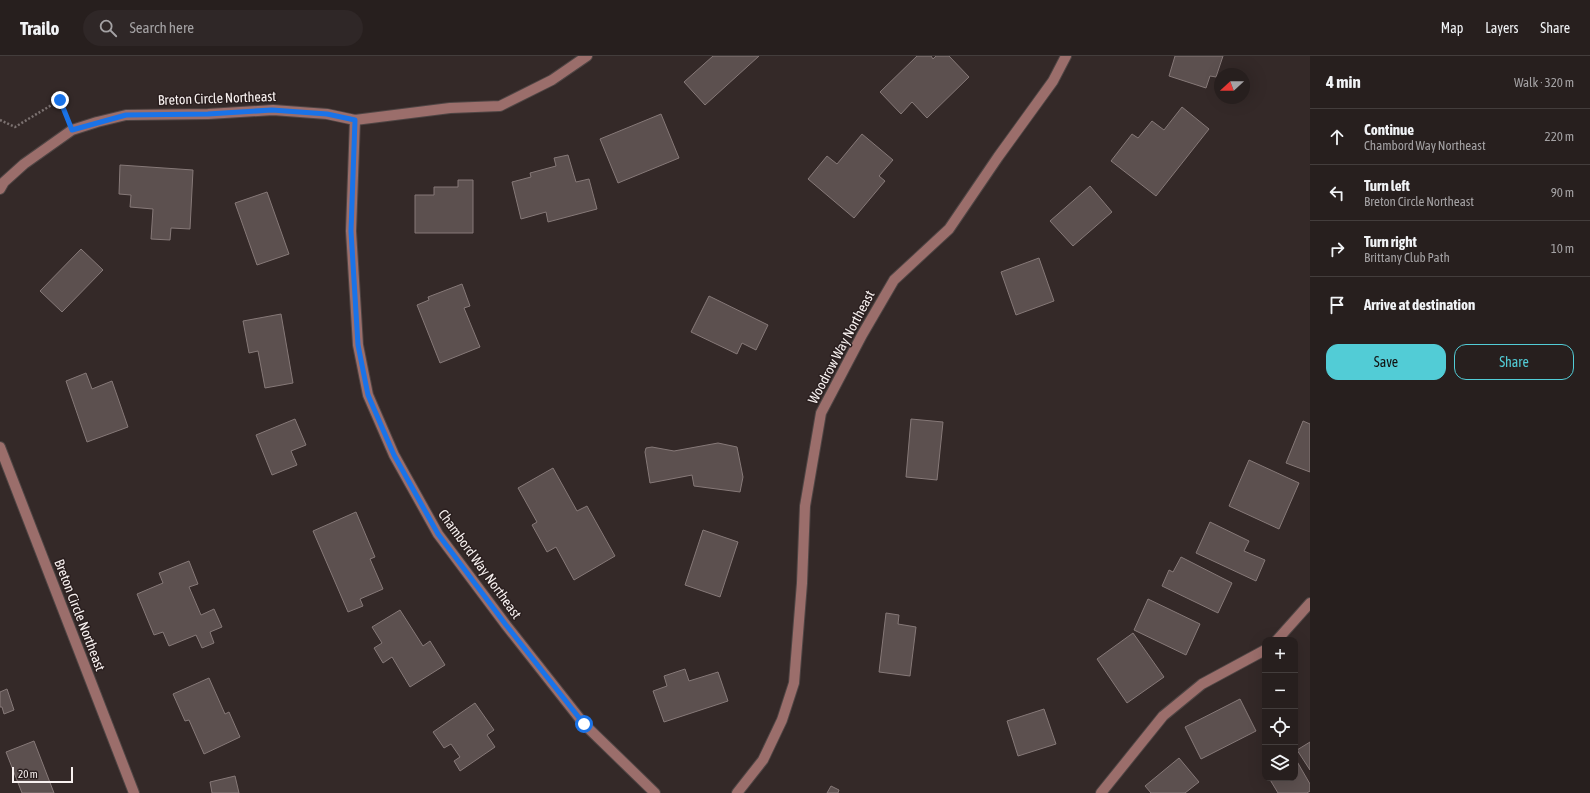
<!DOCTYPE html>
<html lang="en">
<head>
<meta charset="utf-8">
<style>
	body { margin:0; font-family:"Asap Condensed",sans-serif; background:#2f2727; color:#f1f3f6 }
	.controls { position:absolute; right:12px; bottom:12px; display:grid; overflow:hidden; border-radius:8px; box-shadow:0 4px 16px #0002 }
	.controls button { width:36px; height:36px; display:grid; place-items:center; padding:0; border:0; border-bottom:1px solid #433d3c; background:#271f1e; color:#f1f3f6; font:20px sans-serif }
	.compass { position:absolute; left:1214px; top:12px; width:36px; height:36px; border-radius:50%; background:#271f1e; box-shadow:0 4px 16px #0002; rotate:249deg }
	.scale { position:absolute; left:12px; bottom:10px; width:61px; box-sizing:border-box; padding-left:4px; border:2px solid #f8f1f0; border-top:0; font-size:11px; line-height:14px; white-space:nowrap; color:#f8f1f0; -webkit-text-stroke:3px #2a1f1f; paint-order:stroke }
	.stop { position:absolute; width:12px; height:12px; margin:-9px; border:3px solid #1a73e8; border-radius:50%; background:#fff }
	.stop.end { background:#1a73e8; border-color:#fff; box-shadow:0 1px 4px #0008 }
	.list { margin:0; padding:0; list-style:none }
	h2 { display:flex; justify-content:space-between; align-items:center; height:52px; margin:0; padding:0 16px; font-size:17px }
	h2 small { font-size:13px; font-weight:400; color:#a4a2a4 }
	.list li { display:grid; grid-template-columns:26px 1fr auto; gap:12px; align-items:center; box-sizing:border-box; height:56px; padding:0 16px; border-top:1px solid #433d3c }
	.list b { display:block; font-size:15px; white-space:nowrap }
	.list p { margin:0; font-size:13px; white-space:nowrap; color:#a4a2a4 }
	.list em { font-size:13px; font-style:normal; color:#a4a2a4 }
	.actions { display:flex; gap:8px; padding:12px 16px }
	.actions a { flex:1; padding:9px 0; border:1px solid #52ccd6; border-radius:12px; text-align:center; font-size:14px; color:#52ccd6 }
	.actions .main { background:#52ccd6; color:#111 }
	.icon { flex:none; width:22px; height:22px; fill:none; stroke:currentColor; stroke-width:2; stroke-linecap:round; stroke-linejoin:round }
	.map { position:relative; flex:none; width:1310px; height:737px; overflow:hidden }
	header { display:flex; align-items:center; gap:24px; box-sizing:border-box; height:56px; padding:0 20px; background:#271f1e; border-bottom:1px solid #433d3c }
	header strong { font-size:19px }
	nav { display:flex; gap:22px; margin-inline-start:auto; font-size:14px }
	.search { width:280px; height:36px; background:#2f2727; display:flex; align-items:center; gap:10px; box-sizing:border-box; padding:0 14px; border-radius:22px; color:#a4a2a4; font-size:15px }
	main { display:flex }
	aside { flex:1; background:#271f1e }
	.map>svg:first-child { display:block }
	.building { fill:#5c504f; stroke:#867978 }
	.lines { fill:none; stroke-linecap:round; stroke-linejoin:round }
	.minor-casing { stroke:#4f4544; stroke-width:12 }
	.path { stroke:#7c7271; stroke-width:2.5; stroke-dasharray:2 2; stroke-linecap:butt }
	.minor { stroke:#9b6e6b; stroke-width:10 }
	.route { stroke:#1a73e8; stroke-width:5 }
	.labels { text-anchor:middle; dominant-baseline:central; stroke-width:3; stroke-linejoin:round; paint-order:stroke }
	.street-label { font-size:14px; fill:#f8f1f0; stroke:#2a1f1f }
</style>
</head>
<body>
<header>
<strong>Trailo</strong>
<div class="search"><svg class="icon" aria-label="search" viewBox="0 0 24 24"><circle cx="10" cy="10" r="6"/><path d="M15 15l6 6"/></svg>Search here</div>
<nav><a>Map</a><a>Layers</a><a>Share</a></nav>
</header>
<main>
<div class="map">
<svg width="1310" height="737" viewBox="0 0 1310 737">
	<rect width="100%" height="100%" fill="#342928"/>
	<!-- building -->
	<path class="building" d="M713,0h46l-54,49 -21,-23z
		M917,0h14l2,3 3,-3h13l20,21 -42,41 -15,-16 -11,12 -21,-22z
		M1175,0h48l-7,21 -6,-1 -4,12 -37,-12z
		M1182,51l27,22 -53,67 -45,-35 21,-27 6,4 14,-17 12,9z
		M661,58l18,44 -61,25 -18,-44z
		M862,78l31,26 -14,16 6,5 -31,37 -46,-39 19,-23 10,8z
		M568,99l8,27 13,-3 8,30 -49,13 -2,-10 -25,7 -9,-37 19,-5 -1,-4 26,-7 -2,-8z
		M120,109l73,5 -3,59 -19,-1 -1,12 -19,-1 2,-30 -23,-2 1,-12 -12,-1z
		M458,124h15v53h-58v-38h19v-8h24z
		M1090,130l22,26 -39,34 -23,-25z
		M267,136l22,62 -32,11 -22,-62z
		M81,193l22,21 -41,42 -22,-21z
		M1039,202l15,43 -38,14 -15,-43z
		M462,228l8,22 -6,2 16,39 -40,16 -23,-58 12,-5 -1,-3z
		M709,240l59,29 -12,25 -14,-7 -5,11 -46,-22z
		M281,258l12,69 -28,5 -7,-37 -9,2 -6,-32z
		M86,317l6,16 20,-8 16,46 -41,15 -21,-61z
		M295,363l11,26 -15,6 6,14 -25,10 -16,-40z
		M911,363l32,3 -6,58 -31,-3z
		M1303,365l7,3v48l-24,-9z
		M718,387l19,4 6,30 -3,15 -46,-6 -2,-11 -42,8 -5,-31 1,-4 6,-1 22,4z
		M1249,404l50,23 -20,46 -50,-23z
		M553,412l24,43 10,-5 28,50 -41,24 -18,-33 -9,5 -15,-27 5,-3 -19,-34z
		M356,456l19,45 -5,2 13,30 -23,10 3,7 -15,6 -35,-81z
		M1210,466l39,19 -5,10 21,9 -9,21 -60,-28z
		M703,474l35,12 -18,55 -35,-12z
		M1181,501l51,26 -14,30 -56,-27 7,-16 4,2z
		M189,505l9,23 -9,3 12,28 13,-6 8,18 -12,5 4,11 -12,5 -6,-13 -27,11 -6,-14 -9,3 -17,-41 26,-11 -4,-10z
		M1148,543l52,25 -14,31 -52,-25z
		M400,554l23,36 7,-5 15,24 -35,22 -18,-30 -9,6 -9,-15 8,-5 -10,-16z
		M886,557l13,2 -1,9 18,3 -6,49 -31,-4z
		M1133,577l31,44 -37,26 -30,-44z
		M685,613l4,12 29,-9 10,29 -64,21 -11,-31 14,-5 -3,-10z
		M209,622l16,36 4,-2 11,25 -36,17 -15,-34 -4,1 -12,-27z
		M7,633l7,21 -10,4 -2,-7h-2v-15z
		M1240,643l16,32 -55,28 -16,-32z
		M475,647l19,27 -7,5 8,12 -35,24 -6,-10 6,-4 -9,-13 -7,4 -11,-16z
		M1044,653l12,35 -38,12 -11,-35z
		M34,685l20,52h-32l-16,-41z
		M1310,686v28l-13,-20z
		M1179,702l20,24 -14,11h-34l-6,-7z
		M1295,702l15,26v7l-3,2h-29l-9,-15h26z
		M235,720l4,17h-27l-2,-11z
		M831,730l8,4 -1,3h-11z"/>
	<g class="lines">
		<defs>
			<path id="minor" d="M355,64l-4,111 7,114 10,50 26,60 44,79 68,91 78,99 71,69
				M0,133l4,-7 20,-18 48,-34 25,-8 29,-7 82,-1 65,-4 54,4 28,6 95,-12 50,-2 52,-26 35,-24
				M0,391l134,346
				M1277,584l33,-37
				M737,737l26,-33 19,-40 12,-37 8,-100 3,-77 16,-93 41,-78 32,-55 55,-51 49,-72 55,-76 13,-25
				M1101,737l62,-77 39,-32 63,-34"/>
		</defs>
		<!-- minor casing -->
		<use href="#minor" class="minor-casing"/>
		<!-- path -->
		<path class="path" d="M0,64l15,7 45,-27 7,17"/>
		<!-- minor -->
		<use href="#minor" class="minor"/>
	</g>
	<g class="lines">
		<!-- route -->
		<path class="route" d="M60,44l12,30 54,-15 82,-1 64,-4 55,4 28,6 -4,111 7,114 10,50 26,60 44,79 68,91 78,99"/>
	</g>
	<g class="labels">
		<!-- street labels -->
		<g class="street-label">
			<text transform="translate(217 42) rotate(-2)">Breton Circle Northeast</text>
			<text transform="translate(841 291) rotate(-62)">Woodrow Way Northeast</text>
			<text transform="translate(480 508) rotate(54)">Chambord Way Northeast</text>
			<text transform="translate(80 559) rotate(69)">Breton Circle Northeast</text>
		</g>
	</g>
</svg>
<div class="controls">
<button>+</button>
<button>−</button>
<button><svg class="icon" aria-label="locate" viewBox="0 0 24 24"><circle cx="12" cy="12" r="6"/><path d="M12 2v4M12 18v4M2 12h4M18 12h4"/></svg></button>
<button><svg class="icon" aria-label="layers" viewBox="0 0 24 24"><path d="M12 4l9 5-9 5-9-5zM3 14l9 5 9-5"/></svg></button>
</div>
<svg class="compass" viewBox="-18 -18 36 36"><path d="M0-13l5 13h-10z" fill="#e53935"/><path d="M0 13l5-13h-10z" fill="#a4a2a4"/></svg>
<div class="scale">20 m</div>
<div class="stop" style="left:584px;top:668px"></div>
<div class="stop end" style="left:60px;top:44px"></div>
</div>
<aside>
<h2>4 min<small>Walk · 320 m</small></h2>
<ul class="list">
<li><svg class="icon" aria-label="ahead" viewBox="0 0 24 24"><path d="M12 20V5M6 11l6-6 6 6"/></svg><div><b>Continue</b><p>Chambord Way Northeast</p></div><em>220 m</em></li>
<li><svg class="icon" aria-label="left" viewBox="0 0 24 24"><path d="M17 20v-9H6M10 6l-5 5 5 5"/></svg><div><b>Turn left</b><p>Breton Circle Northeast</p></div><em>90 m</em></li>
<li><svg class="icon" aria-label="right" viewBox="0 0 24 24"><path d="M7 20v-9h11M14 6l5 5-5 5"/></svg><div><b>Turn right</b><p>Brittany Club Path</p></div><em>10 m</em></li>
<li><svg class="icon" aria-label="arrive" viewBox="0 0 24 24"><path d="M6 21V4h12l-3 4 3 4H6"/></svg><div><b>Arrive at destination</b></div></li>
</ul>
<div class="actions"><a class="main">Save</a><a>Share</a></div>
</aside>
</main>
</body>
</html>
